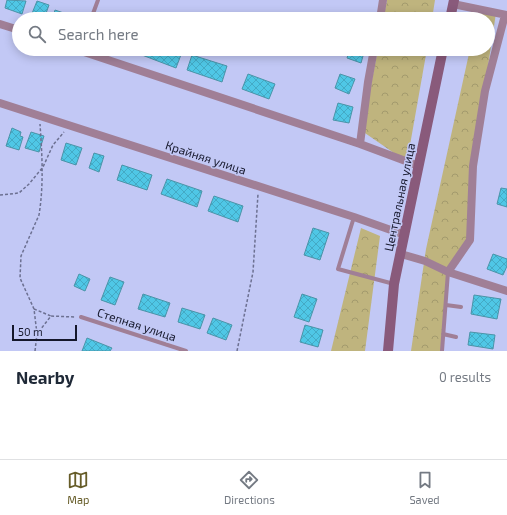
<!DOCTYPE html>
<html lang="en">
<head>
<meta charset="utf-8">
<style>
	body { margin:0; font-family:"Exo 2",sans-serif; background:#f6f6f7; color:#1f2937 }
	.scale { position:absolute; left:12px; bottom:10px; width:65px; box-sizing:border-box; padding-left:4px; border:2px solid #15172b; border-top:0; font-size:11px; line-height:14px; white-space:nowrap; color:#15172b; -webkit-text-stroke:3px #c2c8f5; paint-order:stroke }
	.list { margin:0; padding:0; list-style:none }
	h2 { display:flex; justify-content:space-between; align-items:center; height:52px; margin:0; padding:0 16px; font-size:17px }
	h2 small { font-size:13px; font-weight:400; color:#747a83 }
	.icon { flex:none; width:22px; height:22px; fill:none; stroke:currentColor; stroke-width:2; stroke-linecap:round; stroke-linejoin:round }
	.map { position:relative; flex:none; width:507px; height:351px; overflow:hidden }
	.search { position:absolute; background:#fff; box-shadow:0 2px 10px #0003; left:12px; right:12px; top:12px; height:44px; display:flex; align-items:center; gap:10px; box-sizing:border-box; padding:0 14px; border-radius:22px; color:#747a83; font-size:15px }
	.sheet { height:108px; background:#fff }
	nav { display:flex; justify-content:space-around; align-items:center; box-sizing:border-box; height:56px; border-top:1px solid #e0e1e3; background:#fff; font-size:11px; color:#747a83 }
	nav a { display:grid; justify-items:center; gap:2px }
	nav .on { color:#665c28 }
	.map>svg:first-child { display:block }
	.forest { fill:url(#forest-crowns) }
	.building { fill:url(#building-cross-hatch); stroke:#4b94a8 }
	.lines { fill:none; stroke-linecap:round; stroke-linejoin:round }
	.path { stroke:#6c7091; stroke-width:1.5; stroke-dasharray:3 2; stroke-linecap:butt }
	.lane { stroke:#a07f96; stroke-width:4 }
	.street { stroke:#a07f96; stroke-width:8 }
	.secondary { stroke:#895a7b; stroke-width:10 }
	.labels { text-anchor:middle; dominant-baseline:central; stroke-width:3; stroke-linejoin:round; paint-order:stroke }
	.street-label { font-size:12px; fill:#15172b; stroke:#c2c8f5 }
</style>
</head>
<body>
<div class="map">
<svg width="507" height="351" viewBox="0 0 507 351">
	<defs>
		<pattern id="forest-crowns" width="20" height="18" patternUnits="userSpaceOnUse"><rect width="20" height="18" fill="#bfb47e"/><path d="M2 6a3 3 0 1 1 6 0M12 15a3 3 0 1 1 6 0" fill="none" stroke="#a39a6d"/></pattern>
		<pattern id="building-cross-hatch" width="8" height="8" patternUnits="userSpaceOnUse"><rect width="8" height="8" fill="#4fc7e6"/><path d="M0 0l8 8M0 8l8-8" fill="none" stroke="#44aac5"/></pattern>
	</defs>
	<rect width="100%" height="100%" fill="#c2c8f5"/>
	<!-- forest -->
	<path class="forest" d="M387,0h48l-3,19h-49z
		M479,9l17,4 -23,153 -3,74 -22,32 -6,79h-31l15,-102 44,-200h18v-30h-12z
		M378,49h49l-20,113 -45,-31z
		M361,228l19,8 -15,115h-34z"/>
	<!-- building -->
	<path class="building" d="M7,0l19,1 -4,13 -17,-6z
		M37,1l12,4 -5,14 -13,-3z
		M55,10l23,8 -1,1h-25z
		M144,49h30l8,3 -6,16 -34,-13z
		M350,49h15l-4,14 -14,-5z
		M192,55l35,11 -5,16 -35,-12z
		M248,74l27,10 -6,15 -27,-10z
		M340,74l15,5 -6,15 -14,-6z
		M338,103l15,4 -4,16 -16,-3z
		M12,128l9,4 -1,4 3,1 -4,13 -13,-4z
		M31,132l13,4 -5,16 -14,-4z
		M66,143l16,5 -6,17 -15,-5z
		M94,153l10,3 -5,16 -10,-4z
		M122,165l30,10 -5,15 -30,-10z
		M167,179l35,12 -5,16 -36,-13z
		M501,188l6,1v18l-10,-3z
		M214,196l29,10 -5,16 -30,-11z
		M313,228l16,5 -9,27 -16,-5z
		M493,254l14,5v7l-4,9 -16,-6z
		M79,274l11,5 -5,12 -11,-5z
		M110,277l14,5 -9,23 -14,-5z
		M143,294l27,9 -5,14 -27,-8z
		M302,294l15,5 -8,23 -15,-5z
		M474,295l27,4 -4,20 -26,-5z
		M182,308l23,7 -5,14 -22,-7z
		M213,318l19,7 -6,15 -19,-7z
		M305,325l18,5 -5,17 -18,-5z
		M470,332l25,3 -2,14 -25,-4z
		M87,338l25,10 -2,3h-28z"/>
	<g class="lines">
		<!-- path -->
		<path class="path" d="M0,195l19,-2 10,-9 14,-17 10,-22 11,-13
			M34,309l17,7
			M37,334l-3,-25 -14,-31 1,-22 18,-41c5,-31 3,-61 1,-91
			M35,351l2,-17 14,-18 24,1
			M237,351l16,-79 5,-78"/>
		<!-- lane -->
		<path class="lane" d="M91,19l7,-19
			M354,217l-16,52 56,15
			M446,305l15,2
			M81,317l105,34
			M443,334l13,3
			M442,351l6,-79"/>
		<!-- street -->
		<path class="street" d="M453,4l54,11
			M380,19l3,-19
			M0,24l19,6
			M75,49l285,95 59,22
			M0,103l354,114 51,18
			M360,144l8,-62 6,-33
			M401,254l24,7 23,11 59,19
			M448,272l22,-32 3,-74 12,-75 20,-76"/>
		<!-- secondary -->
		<path class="secondary" d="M450,19l4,-19
			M388,351l6,-67 49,-235"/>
	</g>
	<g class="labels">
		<!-- street labels -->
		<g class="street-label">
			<text transform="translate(206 157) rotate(18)">Крайняя улица</text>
			<text transform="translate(399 197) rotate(-78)">Центральная улица</text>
			<text transform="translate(137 324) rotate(18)">Степная улица</text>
		</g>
	</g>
</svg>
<div class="scale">50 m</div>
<div class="search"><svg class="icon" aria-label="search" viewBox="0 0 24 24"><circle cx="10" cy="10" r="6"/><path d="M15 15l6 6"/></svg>Search here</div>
</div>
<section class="sheet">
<h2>Nearby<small>0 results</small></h2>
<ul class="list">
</ul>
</section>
<nav>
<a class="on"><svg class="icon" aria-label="map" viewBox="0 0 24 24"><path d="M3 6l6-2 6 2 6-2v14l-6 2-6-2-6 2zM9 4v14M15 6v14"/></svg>Map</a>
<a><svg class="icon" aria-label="directions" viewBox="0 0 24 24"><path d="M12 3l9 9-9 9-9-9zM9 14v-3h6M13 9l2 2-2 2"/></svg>Directions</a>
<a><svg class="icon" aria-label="saved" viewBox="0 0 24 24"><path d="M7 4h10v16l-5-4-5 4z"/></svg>Saved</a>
</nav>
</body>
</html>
